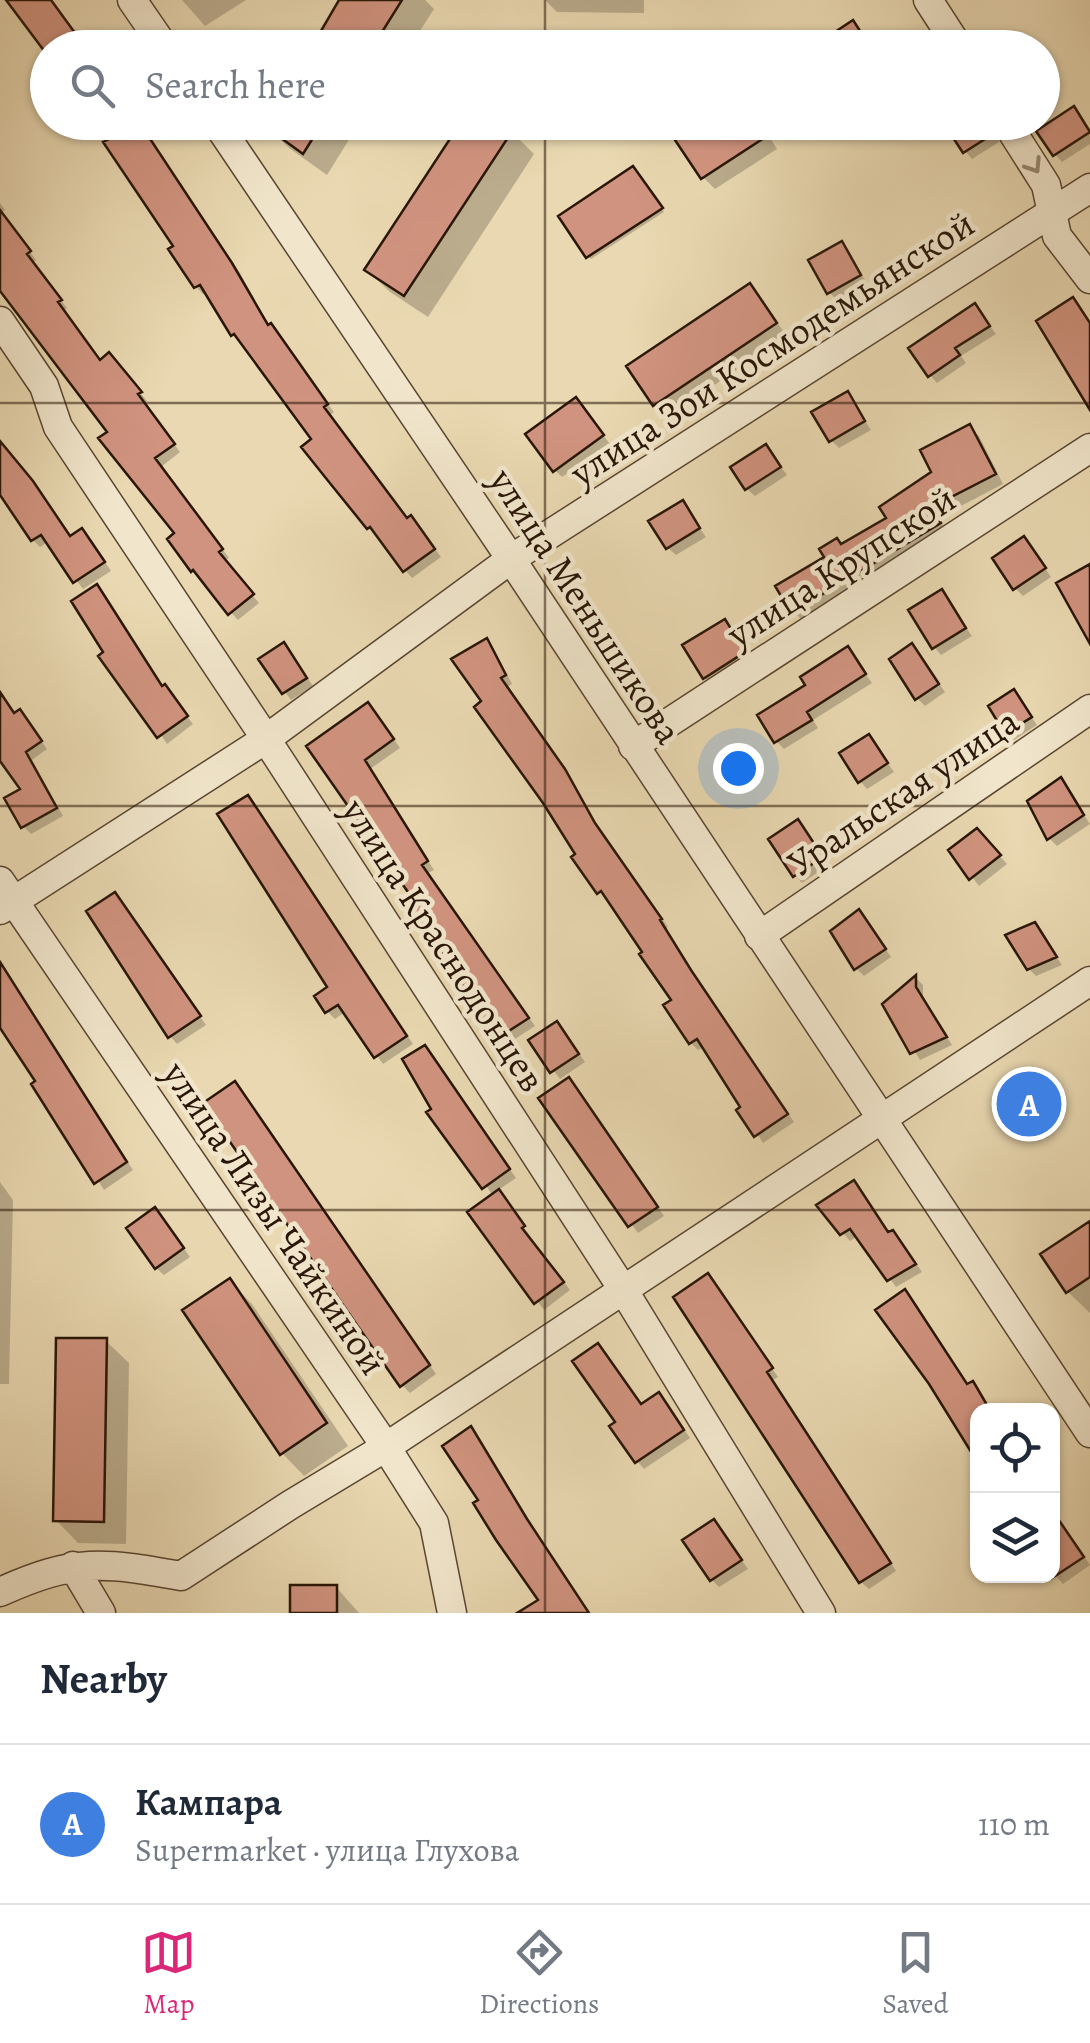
<!DOCTYPE html>
<html lang="en">
<head>
<meta charset="utf-8">
<style>
	body { margin:0; font-family:Alegreya,serif; background:#f6f6f7; color:#1f2937 }
	.controls { position:absolute; right:30px; bottom:30px; display:grid; overflow:hidden; border-radius:20px; box-shadow:0 2px 8px #0004 }
	.controls button { width:90px; height:90px; display:grid; place-items:center; padding:0; border:0; border-bottom:2px solid #e0e1e3; background:#fff; color:#1f2937; font:50px sans-serif }
	.you { position:absolute; left:738px; top:768px; width:35px; height:35px; margin:-25px; border:8px solid #fff; border-radius:50%; background:#1a73e8; box-shadow:0 0 0 15px #1a73e833 }
	.badge { display:grid; place-items:center; width:65px; height:65px; border-radius:50%; background:#db2777; color:#fff; font-size:32px; font-weight:700 }
	.pin { position:absolute; translate:-50% -50%; border:5px solid #fff; box-shadow:0 2px 10px #0006 }
	.list { margin:0; padding:0; list-style:none }
	h2 { display:flex; justify-content:space-between; align-items:center; height:130px; margin:0; padding:0 40px; font-size:42px }
	h2 small { font-size:32px; font-weight:400; color:#747a83 }
	.list li { display:grid; grid-template-columns:65px 1fr auto; gap:30px; align-items:center; box-sizing:border-box; height:160px; padding:0 40px; border-top:2px solid #e0e1e3 }
	.list b { display:block; font-size:38px; white-space:nowrap }
	.list p { margin:0; font-size:32px; white-space:nowrap; color:#747a83 }
	.list em { font-size:32px; font-style:normal; color:#747a83 }
	.icon { flex:none; width:55px; height:55px; fill:none; stroke:currentColor; stroke-width:2; stroke-linecap:round; stroke-linejoin:round }
	.map { position:relative; flex:none; width:1090px; height:1613px; overflow:hidden }
	.search { position:absolute; background:#fff; box-shadow:0 2px 8px #0004; left:30px; right:30px; top:30px; height:110px; display:flex; align-items:center; gap:25px; box-sizing:border-box; padding:0 35px; border-radius:55px; color:#747a83; font-size:38px }
	.sheet { height:290px; background:#fff }
	nav { display:flex; justify-content:space-around; align-items:center; box-sizing:border-box; height:140px; border-top:2px solid #e0e1e3; background:#fff; font-size:28px; color:#747a83 }
	nav a { display:grid; justify-items:center; gap:5px }
	nav .on { color:#db2777 }
	.map>svg:first-child { display:block }
	.shadow { fill:#0003 }
	.building { fill:#d0937f; stroke:#291607; stroke-width:2.5 }
	.lines { fill:none; stroke-linecap:round; stroke-linejoin:round }
	.minor-casing { stroke:#594632; stroke-width:31 }
	.minor { stroke:#f1e6cc; stroke-width:28 }
	.oneway { stroke:#978873 }
	.grid { fill:none; stroke:#291607; stroke-width:2.5; stroke-opacity:0.55 }
	.labels { text-anchor:middle; dominant-baseline:central; stroke-width:9; stroke-linejoin:round; paint-order:stroke }
	.street-label { font-size:38px; fill:#291607; stroke:#f1e6cc }
</style>
</head>
<body>
<div class="map">
<svg width="1090" height="1613" viewBox="0 0 1090 1613">
	<rect width="100%" height="100%" fill="#e9d8b1"/>
	<filter id="stains"><feTurbulence type="fractalNoise" baseFrequency=".002" numOctaves="4"/><feColorMatrix values="0 0 0 0 .2 0 0 0 0 .09 0 0 0 0 .02 0 0 0 .5 -.17"/></filter>
	<radialGradient id="worn" r=".72"><stop offset=".6" stop-color="#630" stop-opacity="0"/><stop offset="1" stop-color="#630" stop-opacity=".3"/></radialGradient>
	<!-- shadow -->
	<path class="shadow" d="M182,0h64l-41,26z
		M342,0h83l9,9 -25,39h-95z
		M545,0h99v13l-87,-1z
		M1074,109l16,21v14l-28,18 -7,-8z
		M139,122l101,151 30,54 64,85 -5,4 79,104 10,6 23,31 -29,21 -43,-50 -55,-88 -81,-105 -26,-43 -4,2 -7,-7 -20,-40z
		M268,122h92l-33,53 -38,-27 -23,-23z
		M699,122h61l17,27 -62,40 -12,-12z
		M988,122l11,20 -27,17 -7,-8z
		M512,132l22,22 -106,163 -38,-25 -23,-22z
		M636,173l28,39 -73,47 -3,-3z
		M0,203l5,7 -4,3 35,47 -4,3 35,45 -3,3 37,51 15,1 31,38 -3,2 36,49 -19,15 68,91 -5,3 35,42 -21,17 -46,-49 -22,-32 8,-5 -68,-102 -110,-148z
		M841,244l26,39 -30,17 -8,-8z
		M750,286l37,50 -120,81 -38,-50z
		M975,306l21,28 -35,22 5,7 -29,20 -7,-8z
		M847,394l24,36 -32,18 -8,-8z
		M576,400l34,44 -48,33 -7,-7z
		M969,427l10,9 24,48 -65,34 10,15 -145,88 -10,-10 34,-54 63,-38 45,-47z
		M0,442l71,96h18l22,33 -28,18 -35,-47 -8,5 -7,-7 -33,-46z
		M766,447l21,28 -32,21 -8,-7z
		M682,503l24,34 -30,18 -8,-7z
		M1031,547l20,30 -28,19 -8,-8z
		M97,587l67,101 29,36 -26,20 -60,-91z
		M941,593l31,43 -31,19 -7,-8z
		M725,622l26,38 -39,25 -8,-8z
		M486,642l8,7 18,35 -5,3 65,93 30,54 66,93 -3,2 33,51 96,142 -31,21 -59,-96 -6,3 -7,-7 -17,-42 -65,-103 -10,-6 -115,-190z
		M912,646l33,46 -20,14 -8,-8z
		M848,650l24,33 -59,37 5,8 -34,21 -8,-8 33,-55z
		M291,653l22,33 -22,14 -29,-40z
		M0,691l16,24 11,5 20,29 -15,11 31,56 -32,18 -8,-8 1,-36 -24,-34z
		M1014,692l23,33 -23,15 -7,-8z
		M376,713l24,35 -30,21 64,101 -6,3 107,153 -31,20 -96,-146 5,-4 -104,-150z
		M869,737l25,35 -27,17 -7,-8z
		M1061,780l29,44 -33,22 -8,-8z
		M248,798l165,246 -30,20 -38,-52 -10,7 -8,-8 4,-23z
		M798,822l31,43 -27,18 -7,-8z
		M977,831l30,33 -28,22 -27,-36z
		M866,920l25,37 -27,19 -8,-8z
		M1035,925l27,40 -26,11 -7,-7z
		M146,939l60,86 -29,19 -7,-8z
		M5,973l128,197 -29,20 -104,-166v-47z
		M916,978l7,7v12l29,48 -32,15 -35,-56z
		M564,1032l21,30 -25,17 -29,-38z
		M425,1048l91,130 -19,13 73,99 -26,20 -74,-97 23,-17 -58,-87z
		M576,1088l88,128 -26,17 -97,-134z
		M1035,1088l24,36 -20,13 -7,-7z
		M242,1092l194,282 -26,19 -8,-8z
		M0,1182l13,18 -4,184h-9z
		M861,1191l29,43 3,-1 7,7 22,32 -26,15 -38,-51 -8,5 -31,-35z
		M162,1218l28,39 -26,18 -8,-7z
		M1090,1224v89l-22,-21 -24,-37z
		M708,1276l70,101 -5,3 123,191 -27,18 -8,-7z
		M229,1281l23,23 96,142 -44,30 -22,-23z
		M905,1292l64,94 3,-2 8,8 11,18h-13z
		M106,1341l23,22 -3,181 -48,-1 -22,-23z
		M666,1403l24,35 -46,31 -7,-8 5,-55z
		M471,1430l7,7 109,176h-42l-64,-112z
		M1052,1509l38,56 -27,19 -11,-12z
		M714,1522l34,47 -29,18 -7,-7z
		M336,1587l23,26h-66z"/>
	<!-- building -->
	<path class="building" d="M6,0h45l35,48h-38v8z
		M339,0h63l-30,48h-61z
		M853,20l18,28h-60z
		M1074,106l16,26 -37,24 -17,-25z
		M97,122h42l93,141 36,62 3,-2 57,81 -4,3 83,111 4,-3 24,34 -32,23 -33,-45 -3,2 -38,-47 -28,-35 10,-8 -77,-105 -3,2 -31,-51 -6,3 -26,-39 5,-3 -70,-104 6,-3z
		M259,122h64l-20,32z
		M461,122h41l11,8 -109,166 -40,-26z
		M694,122h64l9,14 -66,43 -28,-42z
		M943,122h46l4,12 -30,19z
		M633,166l30,42 -77,50 -28,-42z
		M0,210l31,41 -4,3 35,46 -4,2 42,58 9,-8 33,40 -4,2 37,50 -20,14 68,91 -4,3 35,42 -26,21 -35,-45 -2,2 -24,-33 7,-6 -76,-95 9,-6 -107,-141z
		M842,241l19,34 -34,19 -19,-34z
		M750,283l27,40 -124,83 -27,-40z
		M1073,297l17,26v87l-54,-89z
		M975,303l15,23 -35,22 5,7 -32,22 -20,-29z
		M848,391l17,30 -36,21 -18,-30z
		M576,397l28,38 -51,37 -28,-38z
		M970,424l26,50 -66,34 11,15 -150,90 -16,-27 49,-29 -5,-8 18,-11 4,6 45,-26 -7,-11 52,-35 -11,-22z
		M0,441l33,40 37,55 12,-8 23,34 -32,21 -32,-48 -10,6 -31,-46z
		M766,444l15,23 -36,23 -15,-23z
		M683,500l17,28 -34,21 -18,-28z
		M1024,536l22,32 -33,22 -21,-32z
		M1090,564v80l-34,-61z
		M97,584l65,102 3,-2 23,32 -31,22 -59,-82 5,-4 -32,-51z
		M942,589l24,39 -34,21 -24,-39z
		M725,619l20,33 -42,27 -21,-34z
		M487,638l19,37 -5,3 64,91 30,54 67,96 -2,1 31,50 97,144 -34,23 -18,-27 4,-3 -43,-68 -8,5 -26,-39 8,-5 -32,-46 3,-2 -41,-61 -4,3 -26,-37 4,-3 -32,-51 -69,-96 7,-6 -30,-42z
		M284,642l23,36 -25,16 -24,-35z
		M912,643l27,41 -24,16 -26,-41z
		M848,646l18,28 -59,38 5,8 -38,23 -17,-28 48,-30 -5,-8z
		M1014,689l18,28 -27,17 -17,-28z
		M0,692l14,21 6,-4 22,32 -16,11 31,56 -36,20 -17,-30 16,-9 -20,-28z
		M368,702l26,37 -29,21 63,101 -6,4 107,153 -34,22 -56,-94 -35,-47 6,-4 -104,-149z
		M869,734l19,29 -30,20 -19,-30z
		M1061,777l23,38 -37,25 -20,-39z
		M248,795l159,241 -33,22 -36,-53 -13,8 -11,-17 13,-9 -110,-173z
		M798,819l25,38 -30,20 -25,-38z
		M977,828l24,27 -32,25 -21,-30z
		M115,892l86,124 -33,22 -82,-127z
		M859,909l27,40 -32,21 -24,-39z
		M1035,922l22,35 -30,13 -22,-35z
		M0,962l127,200 -33,22 -63,-100 4,-3 -35,-53z
		M916,975v12l31,50 -37,17 -28,-50z
		M557,1021l22,33 -29,19 -22,-33z
		M425,1045l85,124 -28,20 -56,-77 5,-3 -29,-50z
		M569,1077l89,130 -30,20 -90,-129z
		M1028,1077l25,38 -23,16 -26,-38z
		M235,1081l195,284 -30,22 -197,-284z
		M854,1180l34,52 5,-2 23,34 -29,17 -37,-52 -10,6 -24,-30z
		M499,1189l26,37 -3,2 42,54 -30,22 -67,-92z
		M155,1207l29,41 -29,21 -29,-41z
		M1090,1221v56l-24,16 -26,-39z
		M708,1273l65,95 -6,4 124,191 -32,20 -186,-286z
		M230,1278l97,145 -47,32 -98,-145z
		M905,1289l62,95 6,-3 17,29h-12v53l-49,-79 -54,-74z
		M56,1338h51l-3,184 -51,-1z
		M598,1343l43,61 18,-12 25,38 -49,33 -26,-37 6,-4 -43,-61z
		M471,1426l56,93 62,94h-72l21,-13 -42,-60 -23,-37 5,-3 -36,-54z
		M1052,1510l32,47 -32,21z
		M714,1519l28,41 -32,21 -28,-41z
		M290,1585h47v28h-47z"/>
	<g class="lines">
		<defs>
			<path id="minor" d="M132,0l33,48
				M928,0l31,48
				M216,122l295,437 579,874
				M1006,122l40,63 11,51 33,43
				M0,321l44,65 14,41 208,312 358,552 197,322
				M633,746l457,-298
				M0,881l386,566 48,76 18,90
				M0,910l266,-171 245,-180 579,-371
				M759,936l331,-227
				M73,1566l28,47
				M0,1592c75,-34 103,-30 181,-16l109,-71 96,-58 704,-466"/>
		</defs>
		<!-- minor casing -->
		<use href="#minor" class="minor-casing"/>
		<!-- minor -->
		<use href="#minor" class="minor"/>
	</g>
	<!-- one-way arrows -->
	<defs><path id="oneway-chevron" d="M-2-3.5L2.5 0L-2 3.5" fill="none" stroke-width="1.6" stroke-linecap="round" stroke-linejoin="round" transform="scale(2.5)"/></defs>
	<use class="oneway" href="#oneway-chevron" transform="translate(1034 166) rotate(57)"/>
	<!-- grid -->
	<path class="grid" d="M545,0v48M545,122v1491M0,403h1090M0,806h1090M0,1210h1090"/>
	<g class="labels">
		<!-- street labels -->
		<g class="street-label">
			<text transform="translate(772 348) rotate(-33)">улица Зои Космодемьянской</text>
			<text transform="translate(841 566) rotate(-33)">улица Крупской</text>
			<text transform="translate(586 606) rotate(57)">улица Меньшикова</text>
			<text transform="translate(903 792) rotate(-34)">Уральская улица</text>
			<text transform="translate(444 945) rotate(57)">улица Краснодонцев</text>
			<text transform="translate(275 1218) rotate(56)">улица Лизы Чайкиной</text>
		</g>
	</g>
	<rect width="100%" height="100%" filter="url(#stains)"/>
	<rect width="100%" height="100%" fill="url(#worn)"/>
</svg>
<div class="controls">
<button><svg class="icon" aria-label="locate" viewBox="0 0 24 24"><circle cx="12" cy="12" r="6"/><path d="M12 2v4M12 18v4M2 12h4M18 12h4"/></svg></button>
<button><svg class="icon" aria-label="layers" viewBox="0 0 24 24"><path d="M12 4l9 5-9 5-9-5zM3 14l9 5 9-5"/></svg></button>
</div>
<div class="you"></div>
<div class="pin badge" style="left:1029px;top:1104px;background:#3f7fe0">A</div>
<div class="search"><svg class="icon" aria-label="search" viewBox="0 0 24 24"><circle cx="10" cy="10" r="6"/><path d="M15 15l6 6"/></svg>Search here</div>
</div>
<section class="sheet">
<h2>Nearby<small></small></h2>
<ul class="list">
<li><span class="badge" style="background:#3f7fe0">A</span><div><b>Кампара</b><p>Supermarket · улица Глухова</p></div><em>110 m</em></li>
</ul>
</section>
<nav>
<a class="on"><svg class="icon" aria-label="map" viewBox="0 0 24 24"><path d="M3 6l6-2 6 2 6-2v14l-6 2-6-2-6 2zM9 4v14M15 6v14"/></svg>Map</a>
<a><svg class="icon" aria-label="directions" viewBox="0 0 24 24"><path d="M12 3l9 9-9 9-9-9zM9 14v-3h6M13 9l2 2-2 2"/></svg>Directions</a>
<a><svg class="icon" aria-label="saved" viewBox="0 0 24 24"><path d="M7 4h10v16l-5-4-5 4z"/></svg>Saved</a>
</nav>
</body>
</html>
